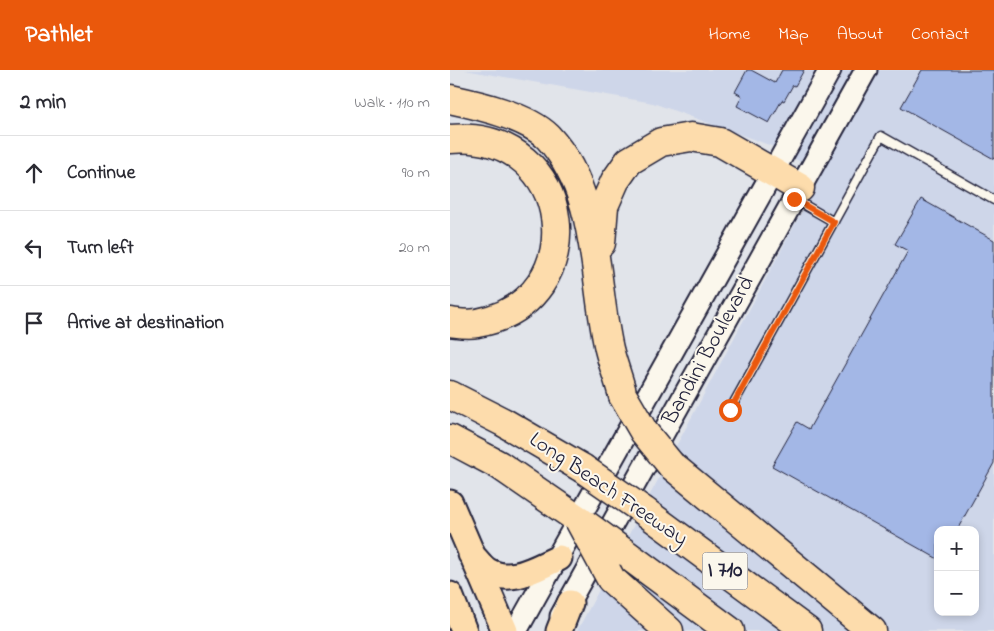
<!DOCTYPE html>
<html lang="en">
<head>
<meta charset="utf-8">
<style>
	body { margin:0; font-family:"Indie Flower",sans-serif; background:#f2f2f3; color:#2b2b33 }
	.controls { position:absolute; right:15px; bottom:15px; display:grid; overflow:hidden; border-radius:10px; box-shadow:0 2px 8px #0003 }
	.controls button { width:45px; height:45px; display:grid; place-items:center; padding:0; border:0; border-bottom:1px solid #e1e1e2; background:#fff; color:#2b2b33; font:25px sans-serif }
	.stop { position:absolute; width:15px; height:15px; margin:-11px; border:4px solid #ea580c; border-radius:50%; background:#fff }
	.stop.end { background:#ea580c; border-color:#fff; box-shadow:0 1px 5px #0008 }
	.list { margin:0; padding:0; list-style:none }
	h2 { display:flex; justify-content:space-between; align-items:center; height:65px; margin:0; padding:0 20px; font-size:21px }
	h2 small { font-size:16px; font-weight:400; color:#7c7c81 }
	.list li { display:grid; grid-template-columns:32px 1fr auto; gap:15px; align-items:center; box-sizing:border-box; height:75px; padding:0 20px; border-top:1px solid #e1e1e2 }
	.list b { display:block; font-size:19px; white-space:nowrap }
	.list em { font-size:16px; font-style:normal; color:#7c7c81 }
	.icon { flex:none; width:28px; height:28px; fill:none; stroke:currentColor; stroke-width:2; stroke-linecap:round; stroke-linejoin:round }
	.map { position:relative; flex:none; width:544px; height:561px; overflow:hidden }
	header { display:flex; align-items:center; gap:30px; box-sizing:border-box; height:70px; padding:0 25px; background:#ea580c; color:#fff }
	header strong { font-size:24px }
	nav { display:flex; gap:28px; margin-inline-start:auto; font-size:18px }
	main { display:flex }
	aside { flex:1; background:#fff }
	.map>svg:first-child { display:block }
	.built { fill:#ced6e9; fill-rule:evenodd }
	.building { fill:#a3b7e6; stroke:#22223b }
	.lines { fill:none; stroke-linecap:round; stroke-linejoin:round }
	.service-casing { stroke:#22223b; stroke-width:11 }
	.secondary-casing { stroke:#22223b; stroke-width:25 }
	.primary-casing { stroke:#22223b; stroke-width:29 }
	.motorway-casing { stroke:#22223b; stroke-width:31 }
	.service { stroke:#fbf7ec; stroke-width:8 }
	.secondary { stroke:#fbf7ec; stroke-width:21 }
	.primary { stroke:#fddcac; stroke-width:25 }
	.motorway { stroke:#fddcac; stroke-width:28 }
	.motorway-bridge-casing { stroke:#22223b; stroke-width:31; stroke-linecap:butt }
	.motorway-bridge { stroke:#fddcac; stroke-width:28 }
	.route { stroke:#ea580c; stroke-width:6 }
	.labels { text-anchor:middle; dominant-baseline:central; stroke-width:4; stroke-linejoin:round; paint-order:stroke }
	.shield { fill:#fbf7ec; stroke:#636270; stroke-width:1 }
	.shield-label { font-size:21px; font-weight:bold; fill:#22223b }
	.street-label { font-size:22px; fill:#22223b; stroke:#fbf7ec }
</style>
</head>
<body>
<header>
<strong>Pathlet</strong>
<nav><a>Home</a><a>Map</a><a>About</a><a>Contact</a></nav>
</header>
<main>
<aside>
<h2>2 min<small>Walk · 110 m</small></h2>
<ul class="list">
<li><svg class="icon" aria-label="ahead" viewBox="0 0 24 24"><path d="M12 20V5M6 11l6-6 6 6"/></svg><div><b>Continue</b></div><em>90 m</em></li>
<li><svg class="icon" aria-label="left" viewBox="0 0 24 24"><path d="M17 20v-9H6M10 6l-5 5 5 5"/></svg><div><b>Turn left</b></div><em>20 m</em></li>
<li><svg class="icon" aria-label="arrive" viewBox="0 0 24 24"><path d="M6 21V4h12l-3 4 3 4H6"/></svg><div><b>Arrive at destination</b></div></li>
</ul>
</aside>
<div class="map">
<svg width="544" height="561" viewBox="0 0 544 561">
	<rect width="100%" height="100%" fill="#e1e4ea"/>
	<filter id="ink" filterUnits="userSpaceOnUse"><feTurbulence type="fractalNoise" baseFrequency=".02" numOctaves="2"/><feDisplacementMap in="SourceGraphic" scale="10" xChannelSelector="R" yChannelSelector="G"/><feConvolveMatrix kernelMatrix="1 2 1 2 8 2 1 2 1" color-interpolation-filters="sRGB"/></filter>
	<g filter="url(#ink)">
		<!-- built -->
		<path class="built" d="M15,0h529v561h-417l245,-457 -50,-28 -119,-43zM488,460h37v82h-37z"/>
		<!-- building -->
		<path class="building" d="M297,0h4l24,13 7,-13h22l-9,16 -2,-1 -9,16 -2,-1 -13,23 -32,-17 5,-10 -7,-4z
			M472,0h72v89l-93,-52z
			M471,129l73,41v223l-37,67h-19v29l-166,-93 25,-44 12,7 99,-178 -13,-7z"/>
		<g class="lines">
			<defs>
				<path id="service" d="M344,129l40,23
					M280,340l151,-274 113,64"/>
				<path id="secondary" d="M111,546l305,-546
					M66,561l314,-561"/>
				<path id="primary" d="M0,433l55,128
					M21,484c5,5 11,14 17,17 24,14 49,-4 71,-13
					M0,525l14,36
					M109,561l11,-28"/>
				<path id="motorway" d="M0,29c28,6 77,17 98,38 52,56 45,142 61,212 4,16 10,31 14,47
					M0,69c127,-10 145,163 27,184 -9,2 -19,0 -27,-1
					M151,173l3,-37 11,-25 14,-20 32,-19 30,-5 29,5 80,46
					M0,325l53,27 79,46
					M0,369l49,26 80,55
					M221,395l201,166
					M194,441l163,120
					M172,481l108,80
					M161,509l58,52"/>
			</defs>
			<!-- service casing -->
			<use href="#service" class="service-casing"/>
			<!-- secondary casing -->
			<use href="#secondary" class="secondary-casing"/>
			<!-- primary casing -->
			<use href="#primary" class="primary-casing"/>
			<!-- motorway casing -->
			<use href="#motorway" class="motorway-casing"/>
			<!-- service -->
			<use href="#service" class="service"/>
			<!-- secondary -->
			<use href="#secondary" class="secondary"/>
			<!-- primary -->
			<use href="#primary" class="primary"/>
			<!-- motorway -->
			<use href="#motorway" class="motorway"/>
			<defs>
				<path id="motorway-bridge" d="M173,326l21,36 27,33
					M132,398l62,43
					M129,450l32,59
					M135,454l37,27"/>
			</defs>
			<!-- motorway-bridge casing -->
			<use href="#motorway-bridge" class="motorway-bridge-casing"/>
			<!-- motorway-bridge -->
			<use href="#motorway-bridge" class="motorway-bridge"/>
		</g>
	</g>
	<g class="lines" filter="url(#ink)">
		<!-- route -->
		<path class="route" d="M280,340l104,-188 -40,-23"/>
	</g>
	<g class="labels">
		<!-- shield labels -->
		<rect class="shield" x="252.5" y="482.5" width="45" height="37" rx="4"/>
		<g class="shield-label">
			<text x="275" y="501">I 710</text>
		</g>
		<!-- street labels -->
		<g class="street-label">
			<text transform="translate(259 281) rotate(-61)">Bandini Boulevard</text>
			<text transform="translate(158 420) rotate(34)">Long Beach Freeway</text>
		</g>
	</g>
</svg>
<div class="controls">
<button>+</button>
<button>−</button>
</div>
<div class="stop" style="left:280px;top:340px"></div>
<div class="stop end" style="left:344px;top:129px"></div>
</div>
</main>
</body>
</html>
